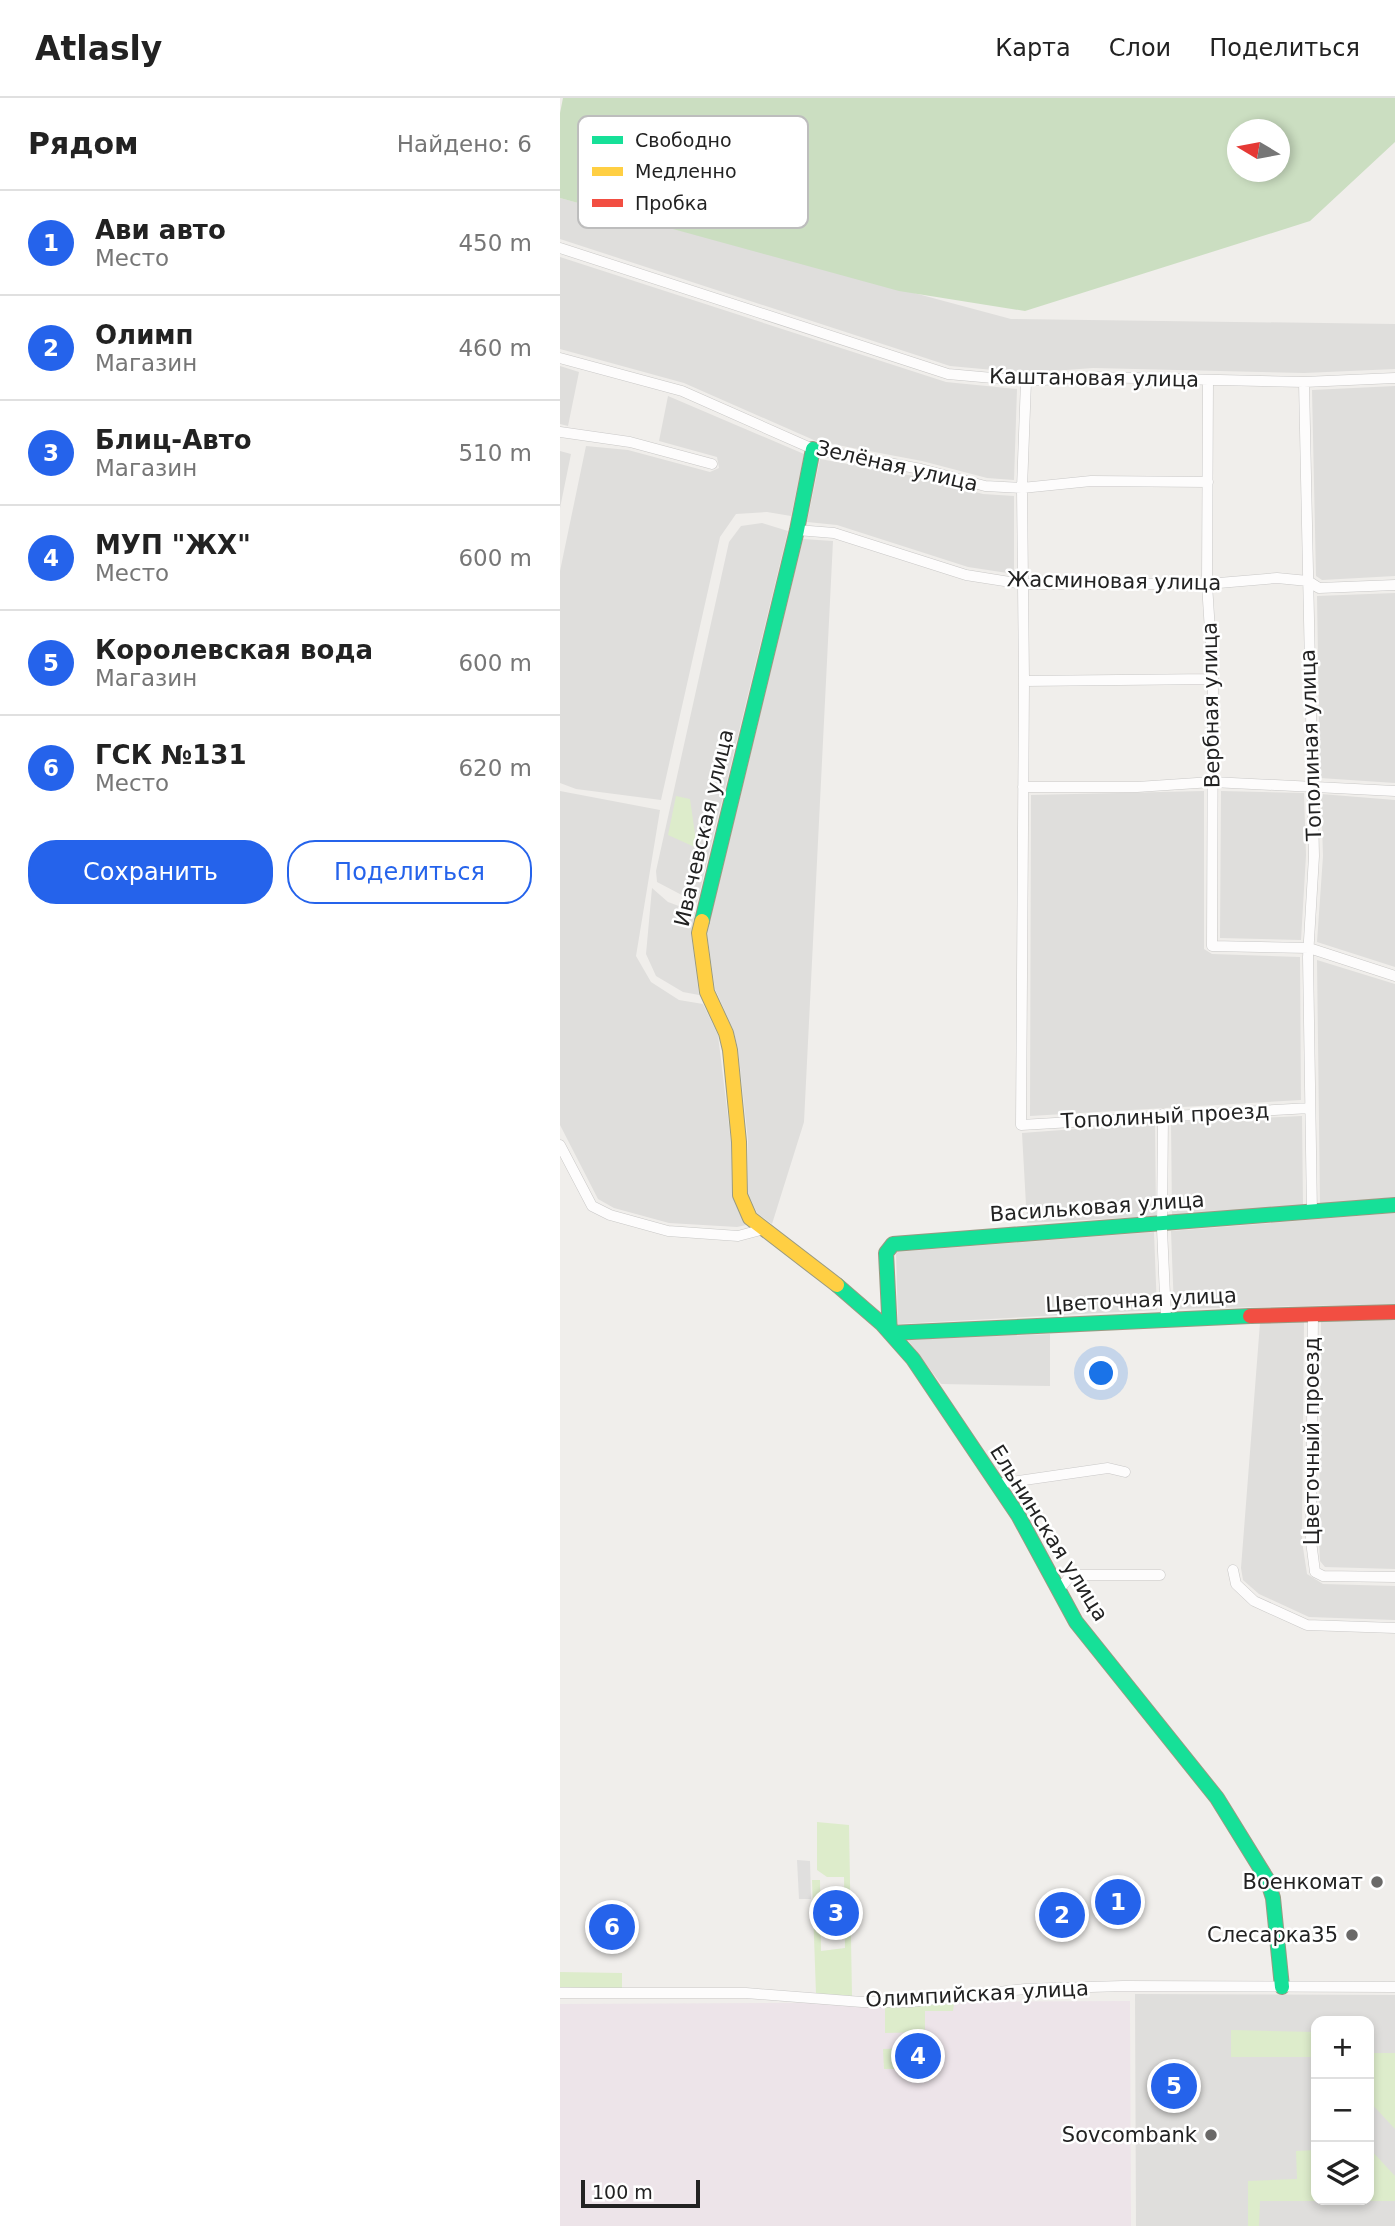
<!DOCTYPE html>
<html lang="ru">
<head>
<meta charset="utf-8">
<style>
	body { margin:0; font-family:"DejaVu Sans",sans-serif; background:#f2f2f2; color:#222 }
	.controls { position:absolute; right:21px; bottom:21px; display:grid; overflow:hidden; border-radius:14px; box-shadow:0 4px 10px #0003 }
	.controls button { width:63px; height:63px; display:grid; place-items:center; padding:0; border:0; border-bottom:2px solid #e0e0e0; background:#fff; color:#222; font:35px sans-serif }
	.compass { position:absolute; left:667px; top:21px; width:63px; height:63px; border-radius:50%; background:#fff; box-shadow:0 4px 10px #0003; rotate:280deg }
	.scale { position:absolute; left:21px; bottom:18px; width:119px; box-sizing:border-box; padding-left:7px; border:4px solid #222; border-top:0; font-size:19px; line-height:24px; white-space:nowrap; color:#222; -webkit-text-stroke:5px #fff; paint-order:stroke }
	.you { position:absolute; left:542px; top:1276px; width:24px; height:24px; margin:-18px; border:5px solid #fff; border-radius:50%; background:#1a73e8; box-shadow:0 0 0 10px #1a73e833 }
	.badge { display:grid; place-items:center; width:46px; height:46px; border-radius:50%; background:#2563eb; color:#fff; font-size:23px; font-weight:700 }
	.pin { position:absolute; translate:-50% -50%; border:4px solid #fff; box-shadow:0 2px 7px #0006 }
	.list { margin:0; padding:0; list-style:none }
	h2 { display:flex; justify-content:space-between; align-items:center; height:91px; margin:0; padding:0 28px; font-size:30px }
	h2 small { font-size:23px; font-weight:400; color:#767676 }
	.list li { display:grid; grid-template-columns:46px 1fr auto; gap:21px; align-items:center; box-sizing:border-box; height:105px; padding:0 28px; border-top:2px solid #e0e0e0 }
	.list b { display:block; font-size:26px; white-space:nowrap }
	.list p { margin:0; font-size:23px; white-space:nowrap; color:#767676 }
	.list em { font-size:23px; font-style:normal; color:#767676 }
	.actions { display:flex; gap:14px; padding:21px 28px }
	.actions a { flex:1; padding:16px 0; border:2px solid #2563eb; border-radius:28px; text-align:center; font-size:24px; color:#2563eb }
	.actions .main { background:#2563eb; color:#fff }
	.icon { flex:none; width:38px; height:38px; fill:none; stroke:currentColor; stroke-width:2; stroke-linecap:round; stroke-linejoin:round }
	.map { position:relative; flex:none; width:835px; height:2128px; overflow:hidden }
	header { display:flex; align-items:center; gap:42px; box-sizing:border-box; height:98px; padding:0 35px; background:#fff; border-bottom:2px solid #e0e0e0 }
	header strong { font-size:33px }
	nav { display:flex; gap:38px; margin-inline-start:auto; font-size:24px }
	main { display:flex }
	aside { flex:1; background:#fff }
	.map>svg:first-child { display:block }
	.residential { fill:#dfdedc; fill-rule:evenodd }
	.industrial { fill:#ede4e9 }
	.grass { fill:#ddeccb }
	.forest { fill:#cbdec1; fill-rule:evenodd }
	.parking { fill:#e0dfde }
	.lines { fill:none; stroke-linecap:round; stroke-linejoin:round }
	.street-casing { stroke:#c9c8c7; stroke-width:11 }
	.fast-casing { stroke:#999a82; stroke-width:16 }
	.slow-casing { stroke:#999a82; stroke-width:16 }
	.jam-casing { stroke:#999a82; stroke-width:16 }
	.street { stroke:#fdfcfc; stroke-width:10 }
	.fast { stroke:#16e098; stroke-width:14 }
	.slow { stroke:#ffcf43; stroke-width:14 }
	.jam { stroke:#f24e42; stroke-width:14 }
	.poi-dot { fill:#6a6968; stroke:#fff; stroke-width:2.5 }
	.labels { text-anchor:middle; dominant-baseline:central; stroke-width:5; stroke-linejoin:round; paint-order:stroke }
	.street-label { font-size:21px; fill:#222; stroke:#fff }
	.poi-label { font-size:21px; fill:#222; stroke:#fff; text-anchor:end }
	.key { fill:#fff; stroke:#bdbdbd; stroke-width:2 }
	.key-label { font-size:19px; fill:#222 }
</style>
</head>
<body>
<header>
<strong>Atlasly</strong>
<nav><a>Карта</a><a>Слои</a><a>Поделиться</a></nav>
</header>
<main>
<aside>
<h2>Рядом<small>Найдено: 6</small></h2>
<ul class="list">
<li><span class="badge">1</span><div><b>Ави авто</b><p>Место</p></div><em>450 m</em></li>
<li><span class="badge">2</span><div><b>Олимп</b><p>Магазин</p></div><em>460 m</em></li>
<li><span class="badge">3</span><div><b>Блиц-Авто</b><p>Магазин</p></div><em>510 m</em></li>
<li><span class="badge">4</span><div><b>МУП &quot;ЖХ&quot;</b><p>Место</p></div><em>600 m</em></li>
<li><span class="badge">5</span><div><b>Королевская вода</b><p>Магазин</p></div><em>600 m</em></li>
<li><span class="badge">6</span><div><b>ГСК №131</b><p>Место</p></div><em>620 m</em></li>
</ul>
<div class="actions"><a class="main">Сохранить</a><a>Поделиться</a></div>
</aside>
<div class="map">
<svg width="835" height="2128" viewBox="0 0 835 2128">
	<rect width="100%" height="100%" fill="#f0eeeb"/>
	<!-- residential -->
	<path class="residential" d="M0,100l451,121 384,5v45l-91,4 -211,-5 -67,5 -76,-7 -390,-127z
		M0,159l386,125 71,7 -3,91 -27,-2 -65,-17 -106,-20 -132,-58 -124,-34z
		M0,268l19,6 -11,54 -8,-2z
		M835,288v190l-73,4 -6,-4 -4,-186z
		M108,298l136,58 -13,62 -24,-4 -31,2 -16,23 -59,263 -85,-11 -16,-6v-212l26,-125 42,4 82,22 9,-4 -2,-11 -58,-16z
		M0,353l11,3 -11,54z
		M260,361l99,18 64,17 31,2v78l-46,-7 -131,-42 -30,-3z
		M202,425l26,8 -91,372 -40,-21 -1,-11 73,-329 12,-16z
		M243,441l30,2 -29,581 -32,102 -15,-11 -9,-20v-52l-10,-92 -5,-20 -18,-40 -8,-56z
		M835,495v190l-75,-5 -3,-182z
		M0,693l100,19 -24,146 15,26 28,18 24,4 15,31 13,107 1,53 14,30 -9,2 -68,-4 -55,-15 -16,-9 -38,-74z
		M644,693v158l8,5 88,3 1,143 -271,16 1,-321z
		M661,693l83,2 2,62 -5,85 -81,-2z
		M761,696l74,6v167l-78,-25 6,-86z
		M92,790l16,14 27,10 -4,21 8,62 -16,-3 -27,-16 -10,-22z
		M757,862l78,24v213l-75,7z
		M742,1018l1,90 -131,9 -1,-93z
		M595,1025l1,93 -129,7 -5,-90z
		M835,1115v91l-221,5 -3,-78z
		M594,1134l3,78 -259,14 -2,-72z
		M835,1222v249l-70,-2 -5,-6 -1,-20 2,-220z
		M744,1224l-2,219 5,33 16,10 72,2v34l-86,-3 -50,-23 -16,-14 -2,-12 19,-245z
		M490,1236v52l-109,-2 -33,-44z
		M575,1896l260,1v231h-259zM756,1923h53v179h-53z"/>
	<!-- industrial -->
	<path class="industrial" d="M570,1903l1,225h-571v-222z"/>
	<!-- grass -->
	<path class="grass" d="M116,698l14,3 7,49 -29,-13z
		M257,1724l32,3 3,171 -36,-2 -4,-114h8l1,71 24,-3 -1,-71h-17l-10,-7z
		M0,1874l62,1v16l-62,-2z
		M394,1906l-1,7h-28v21l-40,1v-28z
		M671,1932l85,2v25h-85z
		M351,1950v21h-27l-1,-20z
		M809,1955h26v76l-26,-28z
		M809,2050l26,28v25h-135l-1,25h-11v-45l49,-2 -1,-28 20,-1v50h53z"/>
	<!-- forest -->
	<path class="forest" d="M3,0h832v44l-85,79 -285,90 -126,-20 -339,-93v-85zM678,32h42v42h-42z"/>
	<!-- parking -->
	<path class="parking" d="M237,1762l13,1 1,38h-12z"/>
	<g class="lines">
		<defs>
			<path id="street" d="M0,150l388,126 78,7 67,-4 211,5 91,-4
				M0,260l122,33 131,58 108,20 64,17 37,2 69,-7 117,1
				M648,282l-1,204 6,95 -1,267 97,2 86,28
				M466,283l-4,107 2,193 -3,444 289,-17
				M744,284l10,474 -6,101 4,256
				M0,334l70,10 82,22
				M237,432l37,3 132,42 57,9h184l70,-6 31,3 11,7 76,-3
				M464,583l189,-2
				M463,689h114l75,-5 183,9
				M603,1016l-1,115 4,89
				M0,1047l32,61 18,9 58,16 70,5 26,-7
				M753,1215l-2,228 4,31 8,4 72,1
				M437,1386l111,-16 17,4
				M673,1472l3,14 18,17 53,24 88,3
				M498,1493l13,-16h89
				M0,1895h186l116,9h48l115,-13 98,-3 272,1"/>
			<path id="fast" d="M142,823l95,-391 16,-81
				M277,1187l45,39 31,35 105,156 58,107 141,176 50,81 6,19 9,89
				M690,1218l-360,17 -4,-80 7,-9 502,-39"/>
			<path id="slow" d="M142,823l-3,12 8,59 19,41 4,17 9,92 1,53 10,23 87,67"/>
			<path id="jam" d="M690,1218l145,-4"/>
		</defs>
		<!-- street casing -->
		<use href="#street" class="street-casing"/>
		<!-- fast casing -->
		<use href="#fast" class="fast-casing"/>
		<!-- slow casing -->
		<use href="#slow" class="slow-casing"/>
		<!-- jam casing -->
		<use href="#jam" class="jam-casing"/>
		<!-- street -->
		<use href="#street" class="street"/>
		<!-- fast -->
		<use href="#fast" class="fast"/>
		<!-- slow -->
		<use href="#slow" class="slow"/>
		<!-- jam -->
		<use href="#jam" class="jam"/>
	</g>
	<!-- markers -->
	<g class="poi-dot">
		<circle cx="817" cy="1784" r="7"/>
		<circle cx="792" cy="1837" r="7"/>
		<circle cx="651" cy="2037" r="7"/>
	</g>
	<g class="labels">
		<!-- street labels -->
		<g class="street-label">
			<text transform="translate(534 280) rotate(1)">Каштановая улица</text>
			<text transform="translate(337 368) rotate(13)">Зелёная улица</text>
			<text transform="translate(554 483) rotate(1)">Жасминовая улица</text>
			<text transform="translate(651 607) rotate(-91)">Вербная улица</text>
			<text transform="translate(751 647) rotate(-92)">Тополиная улица</text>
			<text transform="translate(144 730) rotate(-77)">Ивачевская улица</text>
			<text transform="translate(605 1018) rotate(-3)">Тополиный проезд</text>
			<text transform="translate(537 1109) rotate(-4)">Васильковая улица</text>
			<text transform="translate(581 1202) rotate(-3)">Цветочная улица</text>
			<text transform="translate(752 1343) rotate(-90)">Цветочный проезд</text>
			<text transform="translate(489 1435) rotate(58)">Ельнинская улица</text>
			<text transform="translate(417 1896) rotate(-3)">Олимпийская улица</text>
		</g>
		<!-- poi labels -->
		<g class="poi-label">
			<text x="803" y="1784">Военкомат</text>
			<text x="778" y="1837">Слесарка35</text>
			<text x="637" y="2037">Sovcombank</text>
		</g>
	</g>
	<!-- legend -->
	<rect x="18" y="18" width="230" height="112" rx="10" class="key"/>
	<rect x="32" y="38" width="31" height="8" fill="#16e098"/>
	<rect x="32" y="69" width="31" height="9" fill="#ffcf43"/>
	<rect x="32" y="101" width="31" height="8" fill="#f24e42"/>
	<g class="key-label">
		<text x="75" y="49">Свободно</text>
		<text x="75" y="80">Медленно</text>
		<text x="75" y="112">Пробка</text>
	</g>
</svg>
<div class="controls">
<button>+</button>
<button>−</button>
<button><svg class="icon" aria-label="layers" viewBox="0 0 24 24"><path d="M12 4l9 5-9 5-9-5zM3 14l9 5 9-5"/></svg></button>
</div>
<svg class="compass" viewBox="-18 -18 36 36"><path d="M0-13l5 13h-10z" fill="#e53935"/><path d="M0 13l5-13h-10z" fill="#767676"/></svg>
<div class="scale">100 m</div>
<div class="you"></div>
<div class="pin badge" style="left:558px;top:1804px">1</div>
<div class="pin badge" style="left:502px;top:1817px">2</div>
<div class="pin badge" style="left:276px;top:1815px">3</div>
<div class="pin badge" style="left:358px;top:1958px">4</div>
<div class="pin badge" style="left:614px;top:1988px">5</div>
<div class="pin badge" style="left:52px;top:1829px">6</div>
</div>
</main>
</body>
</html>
